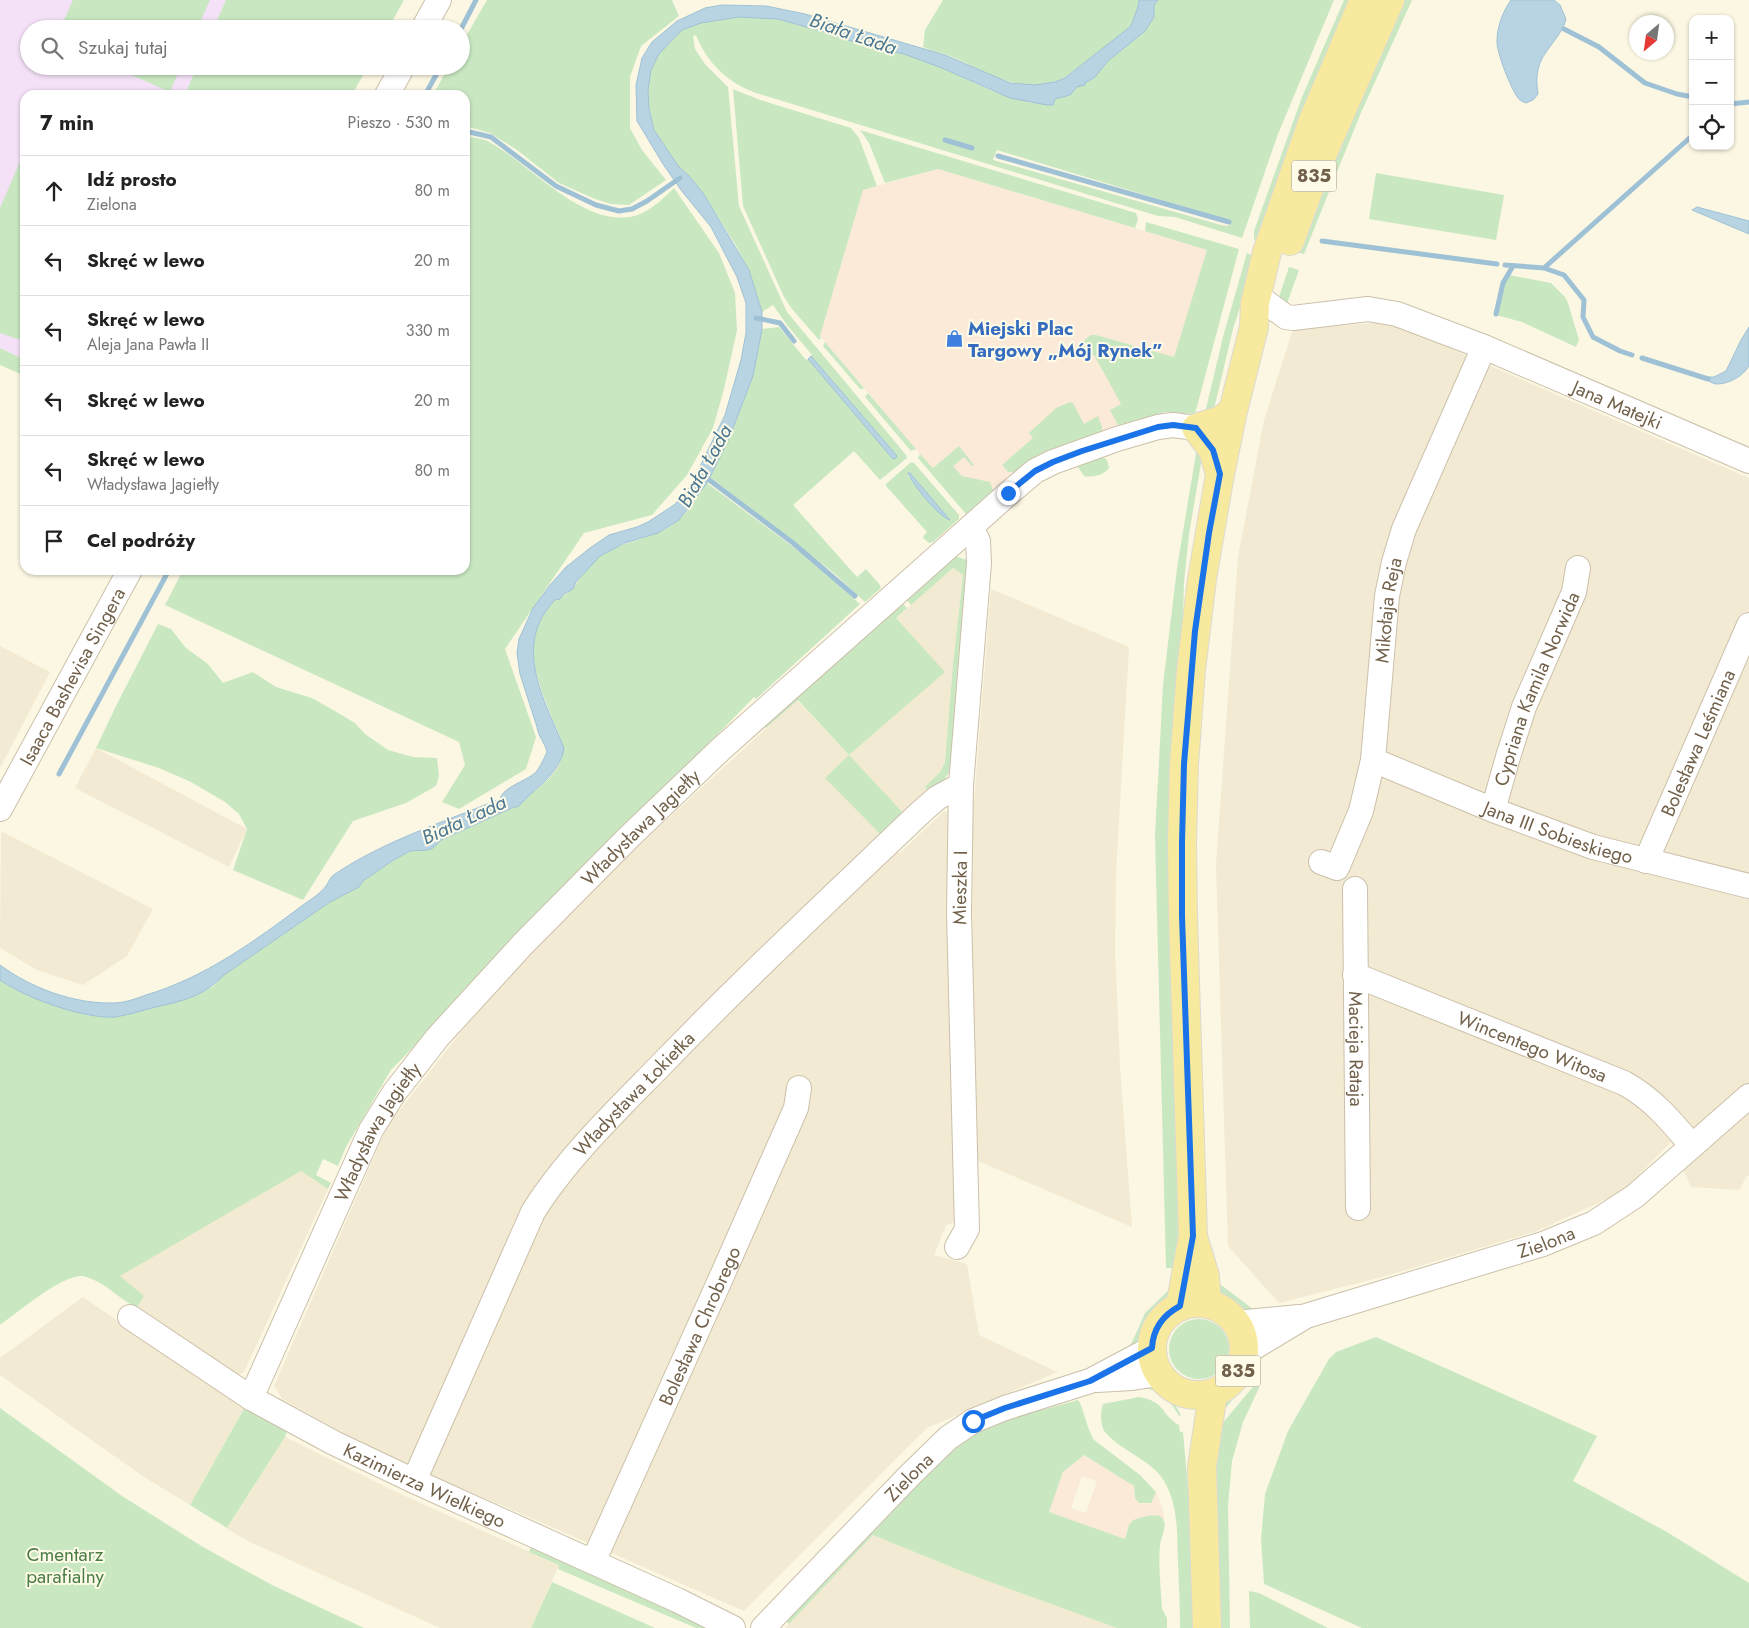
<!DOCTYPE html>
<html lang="pl">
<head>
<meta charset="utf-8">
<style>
	body { margin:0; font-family:Jost,sans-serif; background:#f2f2f2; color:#222 }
	.controls { position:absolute; right:15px; top:15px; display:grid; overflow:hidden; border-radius:10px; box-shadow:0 1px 4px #0004 }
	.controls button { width:45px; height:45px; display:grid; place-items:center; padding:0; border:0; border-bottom:1px solid #e0e0e0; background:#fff; color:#222; font:25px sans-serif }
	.compass { position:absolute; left:1629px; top:15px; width:45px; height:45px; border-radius:50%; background:#fff; box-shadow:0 1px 4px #0004; rotate:209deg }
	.stop { position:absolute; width:15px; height:15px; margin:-11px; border:4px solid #1a73e8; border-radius:50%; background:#fff }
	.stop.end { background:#1a73e8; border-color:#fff; box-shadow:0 1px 5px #0008 }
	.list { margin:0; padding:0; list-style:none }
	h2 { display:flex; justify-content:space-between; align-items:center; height:65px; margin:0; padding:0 20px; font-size:21px }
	h2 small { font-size:16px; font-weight:400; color:#767676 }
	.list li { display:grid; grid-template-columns:32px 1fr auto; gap:15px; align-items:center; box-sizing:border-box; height:70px; padding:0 20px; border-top:1px solid #e0e0e0 }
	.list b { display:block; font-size:19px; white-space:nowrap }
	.list p { margin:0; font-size:16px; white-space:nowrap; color:#767676 }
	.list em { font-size:16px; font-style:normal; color:#767676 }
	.icon { flex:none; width:28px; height:28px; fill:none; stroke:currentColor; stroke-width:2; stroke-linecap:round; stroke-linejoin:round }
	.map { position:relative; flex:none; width:1749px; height:1628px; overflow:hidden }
	.search { position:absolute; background:#fff; box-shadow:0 1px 4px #0004; left:20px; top:20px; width:450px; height:55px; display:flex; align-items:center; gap:12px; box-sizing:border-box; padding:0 18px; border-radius:28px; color:#767676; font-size:19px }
	.panel { position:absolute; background:#fff; box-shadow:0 1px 4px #0004; left:20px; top:90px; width:450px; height:485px; border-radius:15px }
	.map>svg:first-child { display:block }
	.residential { fill:#f2ead2 }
	.commercial { fill:#fbead7; fill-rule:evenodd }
	.education { fill:#f4e0f7 }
	.green { fill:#c9e8c2; fill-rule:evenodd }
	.water { fill:#b8d4e3; stroke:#9fc1d5 }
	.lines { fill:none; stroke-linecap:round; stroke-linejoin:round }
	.stream { stroke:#9fc1d5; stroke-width:5 }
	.minor-casing { stroke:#ccc0aa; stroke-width:26 }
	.major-casing { stroke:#ddd9d4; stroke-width:30 }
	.minor { stroke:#fff; stroke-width:24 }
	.major { stroke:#f7ea9e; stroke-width:28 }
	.route { stroke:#1a73e8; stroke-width:6 }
	.labels { text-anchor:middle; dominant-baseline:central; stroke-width:4; stroke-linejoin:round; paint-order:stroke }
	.shield { fill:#fefbe9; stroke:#9c8f7a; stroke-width:1 }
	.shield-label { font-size:18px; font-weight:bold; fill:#72614a }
	.shop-label { font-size:19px; font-weight:bold; fill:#366cbe; stroke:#fefbe9; text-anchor:start }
	.street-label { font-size:19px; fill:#72614a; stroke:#fefbe9 }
	.park-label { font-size:19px; fill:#4a7d45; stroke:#fefbe9 }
	.water-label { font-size:20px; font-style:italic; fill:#4b7792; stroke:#fefbe9 }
</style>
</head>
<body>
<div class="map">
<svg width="1749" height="1628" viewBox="0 0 1749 1628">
	<rect width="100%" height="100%" fill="#fbf7e3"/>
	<!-- residential -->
	<path class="residential" d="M1389,322l360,156v698h-2l-8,14 -48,-3 -20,-45 -49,50 -85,39 -151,45 -107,27 -51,-57 -12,-381 22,-308 26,-137 29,-91z
		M953,568l10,7 -10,89 -8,98 -5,10 -15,15 6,6 -49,44 18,16 44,-42 7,5 7,405 -12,4 -12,30 33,9 12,71 78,37 -130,56 -183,183 -236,-103 -117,-49 -109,-60 -8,-13 114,-261 77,-98 105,-118 227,-209 52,55 95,-83 -48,-54z
		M991,589l138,58 -13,226 -1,76 5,118 12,160 -156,-67 -4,-195 1,-151z
		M0,646l50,26 -50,96z
		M96,748l151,81 -18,38 -154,-79z
		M1,831l152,78 -26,47 -44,29 -46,-15 -37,-22z
		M301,1171l27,18 -84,183 -8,4 -99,-69 7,-11 -25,-20z
		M83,1297l161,111 -54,97 -46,-28 -144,-102v-17z
		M285,1437l111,55 163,73 -28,63h-91l-192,-87 -21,-12z
		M873,1535l93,38 151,55h-332z"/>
	<!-- commercial -->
	<path class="commercial" d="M938,169l270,81 -34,108 -78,-23 -2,19 28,50 -11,6 7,15 -80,29 -24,18 -45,40 -149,-176 43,-146z
		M1084,1455l50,31 1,12 4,5 9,1 4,-3 4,-9 7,17 1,11 -8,-5 -23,5 -4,5 -4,14 -76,-27 14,-40zM1082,1476l15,5 -11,32 -15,-5z"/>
	<!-- education -->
	<path class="education" d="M0,0h226l-13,29h-184v37h168l-12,29h-160v265l-25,-12z"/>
	<!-- green -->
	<path class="green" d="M73,0h137l-13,29h-137z
		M226,0h178l-16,29h-175z
		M487,0h185l7,16 -38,30 -11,31v51l12,22 24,30 -37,25 -18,-1 -16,-5 -36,-16 -42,-33 -27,-17 -25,-7v-31h-32l16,-29h12v-21z
		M943,0h196l-1,7 -7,19 -66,52c-48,20 -78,-8 -120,-24 -8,-2 -15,-4 -22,-7l2,-17z
		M1158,0h176l-56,134 -36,104 -67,-21 -17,-1 -402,-123c-28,-10 -49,-30 -60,-58l-3,1 2,13 10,15 23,23 11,119 48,106 119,143 1,3 -27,22 -26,-29 -61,54 64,72 9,-8 14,16 1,3 -16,14 -30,-28 -125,-97 18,-36 25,-65 9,-47 17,-2 27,33 2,-1 84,99 5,-2 -86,-100 1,-1 -25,-30 -14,-20 -11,7 -13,-42 -14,-26 -32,-51 -14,-17 -10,-9 -25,-37 -5,-21 -1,-19 3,-20 8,-16 23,-24 19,-7 38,-6 39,2 53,15 23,8 50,12 38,14 50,23 40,12 38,-8 7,-8 18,-10 13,-16 37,-30 9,-14v-12zM997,150l233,71 -1,5 -8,-1 -228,-65z
		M1344,0h12l-99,241 -3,-2v-8l48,-134z
		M1400,0h12l-52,115 -56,139 -9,-2z
		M111,66h70l-11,26z
		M197,66h171l-16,29h-167z
		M733,89l27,11 91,28 8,10 18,48 -14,4 -43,146 1,2 -2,2 -27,-31 -8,-12 -41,-91z
		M860,130l276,83 2,6 -3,9 -197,-59 -53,14 -16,-40z
		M465,136c9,2 18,2 26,7 40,22 89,81 139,74 17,-3 32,-17 44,-29l45,65 16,40 2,37 -13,59 -11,39 -26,47 -35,40 -68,18 -79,116 31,88 -10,32 -67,40 -17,-7 23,-37 -6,-23 -294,-137 18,-35h282z
		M25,150v190l-8,-1 -17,-6v-125z
		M1376,173l128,22 -8,45 -127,-21z
		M1146,222l93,27 -44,165 -30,-2 -47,13 -8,-15 11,-6 -27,-49 -11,6c-5,-13 -3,-18 8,-26h5l78,22 33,-107 -62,-19z
		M1247,253l9,5 -23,71 -19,80 -10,8 19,-80z
		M1289,267l10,3 -14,39 -7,-9z
		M1509,275l42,8 14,14 3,6 11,37 -3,7 -54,-25 -26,-7 8,-31z
		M825,342l39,46 -2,1h-2l-37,-43z
		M0,348l25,12v16l-25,-11z
		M868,393l48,56 -5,2 -46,-54z
		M1070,402l3,1 11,21 14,-8 4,11v4l-63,23 -25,18h-6l-6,-7 31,-27 -4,-5 27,-25z
		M1198,441l5,11 -14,82 -5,49 -2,60 -1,531 -2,94h-13l-11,-432 8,-151 14,-117z
		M959,446l15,19 -2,1 -8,-9 -11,9 9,10 28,6 3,8 -27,24 -48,-56 2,-4 13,14z
		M1100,454l7,6 2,8c-5,7 -17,10 -25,8l-6,-9 1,-4z
		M911,462l3,1 45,52v4l-26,23 -4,1 -6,-5 1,-3 3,-3 -41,-46v-2zM910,473l39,47 -5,-4 -28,-30 -8,-10z
		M707,483l97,72 56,49 -104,95 -2,-2 -363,373 -45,77 -8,19 -15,-7 -7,16 15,8 -3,6 -27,-18 -181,105 24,20 -7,11c-14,-5 -25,-18 -39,-25 -4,-2 -10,-5 -15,-6 -21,-2 -66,37 -83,49v-345l12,8 73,27 30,2 37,-9 60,-21 12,-12 106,-73 29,-15 4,-6 29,-20 18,-10 18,-1 5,-2 8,-8 73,-34 4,1c12,-15 34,-26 42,-44 6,-16 0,-26 -6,-40 -17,-44 -37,-85 2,-124l3,1c4,-5 11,-8 15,-13 7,-10 16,-25 27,-32 24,-15 56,-16 78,-35 10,-10 19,-26 28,-37z
		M955,556l12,4 2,4 -18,206 -10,14 -10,9 -6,-6 15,-15 5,-10 8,-98 10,-89 -10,-7 -42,37 -7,-8z
		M900,601l7,7 -11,10 49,54 -96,83 57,61 -23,21 -58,-59 24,-23 -51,-55 -32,28 -5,-4z
		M158,624l13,5 15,19 22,16 15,19 30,-11 23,15 36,11 21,12 22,13 10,11 23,16 25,7 24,1 2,18 -3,10 -30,17 -53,18 -50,79 -70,-30 14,-41 -8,-15 -14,-12 -34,-20 -32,-14 -63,-20 21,-44z
		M1217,1282l40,30 -13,2c-12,-7 -28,-17 -27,-32z
		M1176,1283l-5,14 -20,22 -11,21 -11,9 16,-36z
		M1169 1349a30 30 0 1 1 60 0a30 30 0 1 1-60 0Z
		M1376,1337l221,99 -24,45 94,51 82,51v45h-387l-98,-44 -3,-45 4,-45 23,-63 41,-72 7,-7z
		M1266,1352l-22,33 -23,29 4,-16 12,-10 9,-11 8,-19z
		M1257,1382l2,1v5l-16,34 -11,39 -4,44 2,123h-13l-3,-136 2,-61z
		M1155,1386l17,13 9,16 -2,1c-9,-17 -21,-27 -40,-29z
		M1139,1397c28,5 21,17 40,28l1,7h3l10,111 2,85h-15c0,-22 -1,-43 -2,-65 -1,-27 1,-57 -14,-82 -13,-22 -42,-29 -58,-48 -6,-6 -6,-21 -3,-29z
		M1078,1400l3,5 7,22 5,12 47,36 16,17 -5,11h-12l-4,-5 -1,-12 -50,-31 -21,17 -14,40 76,27 4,-14 4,-5c7,-2 26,-9 30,-1 5,8 -3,19 -3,27 -2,20 1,42 2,63l5,9v10h-50l-151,-55 -93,-38 -84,89 -5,-5 163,-166 28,-20 65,-28 2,5z
		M246,1405l42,24 -3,8 -58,91 -37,-23z
		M0,1408l122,88 81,51 69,38 92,43h-364z
		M532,1544l187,84h-23l-138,-59 1,-4 -30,-13z
		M552,1582l103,46h-124z
		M1249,1591l10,2 69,35h-78z"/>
	<!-- water -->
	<path class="water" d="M1139,0h19l-4,5v12l-9,14 -37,30 -13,16 -10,6v2l-8,2 -7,8 -15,4 -2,6h-6l-37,-7 -68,-30 -38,-14 -50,-12 -23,-8 -53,-15 -39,-2 -38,6 -19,7 -23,24 -8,16 -3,20 1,19 5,21 25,37 10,9 14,17 46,77 13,42v17l-9,47 -25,65 -21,42 -28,37 -21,13 -33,10 -25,13 -24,26 -3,7 -9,5 -5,6 -3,-1c-45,45 -12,100 8,149 -4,27 -29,39 -46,59h-4l-73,33 -8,8 -5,2 -18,1 -18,10 -29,20 -4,6 -29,15 -106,73c-20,20 -37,25 -64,31 -14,3 -30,9 -45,11 -32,2 -89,-19 -115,-37v-15c31,23 74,39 113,38 11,0 22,-4 33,-8 58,-17 109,-54 157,-90 7,-5 18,-12 23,-19 3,-4 4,-9 9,-12 49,-33 111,-53 165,-75 3,-12 26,-18 35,-26 5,-5 9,-15 12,-21 -2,-9 -9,-16 -10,-25l-17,-53 -3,-21 2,-14 14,-31 17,-23 16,-18 24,-19 19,-13 28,-8 11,-5 26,-17 8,-8 9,-12 34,-70 16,-55 5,-27v-30l-9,-26 -26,-50 -30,-37 -18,-26 -26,-43 -1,-36 6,-27 10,-16 25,-21 28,-13 17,-3 44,1 39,8 140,41 65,28 25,2 20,-3 10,-4 66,-52 7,-19z
		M1511,0h43l6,5 6,14c-5,20 -25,32 -28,51 -2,8 -1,16 0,24l-5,6 -7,3c-1,0 -7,-3 -7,-4 -7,-7 -23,-48 -22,-58 0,-14 6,-30 14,-41z
		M1697,207l52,14v13l-57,-24z
		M1749,327v39c-6,10 -20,18 -32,18 -5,0 -11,-5 -15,-7h12l12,-6 15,-31z
		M811,356l86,100 -2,3 -3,-1 -84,-99z
		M908,473h2l40,47c-12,-4 -37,-35 -42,-47z"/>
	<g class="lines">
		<!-- stream -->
		<path class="stream" d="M461,29l15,-29
			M1564,29l35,18 46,36 32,11 16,3
			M425,95l16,-29
			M1730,104l19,-2
			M465,131l26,6 65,49 40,19 23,6 13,-2 15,-8 33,-23
			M945,140l27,8
			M998,156l231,66
			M1322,241l175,23
			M1505,265l39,3 20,7 20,25 -1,17 10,20 27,14 12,4
			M1544,268l149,-133
			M1496,314l7,-31 10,-17
			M756,318l24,5 14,18
			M1642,358l66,21
			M704,476l89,67 62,53
			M59,774l110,-204"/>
		<defs>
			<g id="minor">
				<path d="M423,29l16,-29"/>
				<path d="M387,95l16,-29"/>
				<path id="s1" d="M1267,303l19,14 7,1 75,-9 29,5 87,33 265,114"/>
				<path id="s2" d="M1373,760l120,50 100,37 156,39"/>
				<path id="s3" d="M0,809l130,-239"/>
				<path id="s4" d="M1493,810l15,-53 16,-50 50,-115 4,-24"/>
				<path id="s5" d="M1646,861l103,-236"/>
				<path id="s6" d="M1321,862l16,6 24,-57 12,-51 14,-164 7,-34 10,-33 80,-182"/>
				<path id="s7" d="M1355,889l3,319"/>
				<path id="s8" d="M1355,975l269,108c28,15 48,39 68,63"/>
				<path id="s9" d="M957,1247l10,-18 -8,-317 2,-127 18,-222 -1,-22 -7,-14"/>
				<path id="s10" d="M130,1317l121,81 83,45 80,38 263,119 56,28"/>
				<path d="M1237,1325l9,-3 53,-5"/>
				<path id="s11" d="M1243,1354l63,-38 237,-72 51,-21 41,-27 114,-100"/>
				<path d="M1097,1380l35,-2 27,-4"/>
				<path id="s12" d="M251,1398l120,-268 23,-37 43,-55 86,-94 106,-107 92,-88 288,-256 26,-22 18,-9 64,-23 41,-12 15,-2 23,3"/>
				<path id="s13" d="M414,1481l119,-269c33,-53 84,-102 127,-146 84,-87 173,-170 261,-254l16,-14 24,-13"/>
				<path id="s14" d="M593,1562l128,-284 75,-170 3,-20"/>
				<path id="s15" d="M763,1628l146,-152 39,-38 25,-17 32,-13 85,-27 62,-33"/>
			</g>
			<path id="major" d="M1290,241l28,-77 72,-164
				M1220,474l-7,-24 -17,-22 25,-8 12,-9
				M1194,1240l11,36 2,28
				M1152 1349a46 46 0 1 1 92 0a46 46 0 1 1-92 0Z
				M1180,1307l13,-71 -10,-320 -1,-74 2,-77 7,-95 11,-91 18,-105 13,-63 21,-84 1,-24 12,-51 45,-129 52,-123
				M1207,1628l-5,-161 11,-74"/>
		</defs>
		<!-- minor casing -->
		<use href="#minor" class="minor-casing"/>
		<!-- major casing -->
		<use href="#major" class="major-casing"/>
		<!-- minor -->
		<use href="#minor" class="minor"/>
		<!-- major -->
		<use href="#major" class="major"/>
	</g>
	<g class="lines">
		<!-- route -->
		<path class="route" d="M973,1421l32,-13 85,-27 62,-33c1,-19 11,-33 28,-42l13,-70 -11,-320v-74l2,-78 11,-133 14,-98 11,-59 -7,-24 -17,-22 -23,-3 -15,2 -76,24 -29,11 -18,9 -27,22"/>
	</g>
	<!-- icons -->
	<defs>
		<symbol id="shop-bare" viewBox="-9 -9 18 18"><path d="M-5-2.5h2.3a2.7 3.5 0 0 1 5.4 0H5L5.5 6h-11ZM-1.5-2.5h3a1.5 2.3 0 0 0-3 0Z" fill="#3f7fe0" stroke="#fefbe9" stroke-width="2.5" paint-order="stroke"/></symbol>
	</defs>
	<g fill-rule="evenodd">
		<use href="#shop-bare" x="942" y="326" width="25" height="25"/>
	</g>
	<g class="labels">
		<!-- shield labels -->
		<g class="shield">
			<rect x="1291.5" y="160.5" width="45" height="31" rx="4"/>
			<rect x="1215.5" y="1355.5" width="45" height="31" rx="4"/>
		</g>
		<g class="shield-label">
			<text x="1314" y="176">835</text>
			<text x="1238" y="1371">835</text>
		</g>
		<!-- shop labels -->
		<g class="shop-label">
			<text x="968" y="328">Miejski Plac<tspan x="968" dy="22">Targowy „Mój Rynek”</tspan></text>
		</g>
		<!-- street labels -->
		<g class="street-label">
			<text stroke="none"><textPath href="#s1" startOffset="374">Jana Matejki</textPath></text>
			<text stroke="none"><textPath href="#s6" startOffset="282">Mikołaja Reja</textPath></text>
			<text stroke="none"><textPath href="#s3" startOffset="151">Isaaca Bashevisa Singera</textPath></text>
			<text stroke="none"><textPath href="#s4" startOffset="129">Cypriana Kamila Norwida</textPath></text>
			<text stroke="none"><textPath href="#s5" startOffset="129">Bolesława Leśmiana</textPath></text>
			<text stroke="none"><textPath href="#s12" startOffset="700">Władysława Jagiełły</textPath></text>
			<text stroke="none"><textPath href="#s2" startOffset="199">Jana III Sobieskiego</textPath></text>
			<text stroke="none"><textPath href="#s9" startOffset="362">Mieszka I</textPath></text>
			<text stroke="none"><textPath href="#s8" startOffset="191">Wincentego Witosa</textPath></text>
			<text stroke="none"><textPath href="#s7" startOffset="160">Macieja Rataja</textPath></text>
			<text stroke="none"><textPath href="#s13" startOffset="450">Władysława Łokietka</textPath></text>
			<text stroke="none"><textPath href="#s12" startOffset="295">Władysława Jagiełły</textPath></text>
			<text stroke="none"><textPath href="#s11" startOffset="325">Zielona</textPath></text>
			<text stroke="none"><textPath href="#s14" startOffset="259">Bolesława Chrobrego</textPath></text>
			<text stroke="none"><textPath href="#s15" startOffset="210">Zielona</textPath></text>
			<text stroke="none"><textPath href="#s10" startOffset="340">Kazimierza Wielkiego</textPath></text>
		</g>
		<!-- park labels -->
		<g class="park-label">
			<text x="65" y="1554">Cmentarz<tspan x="65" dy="22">parafialny</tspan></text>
		</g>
		<!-- water labels -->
		<g class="water-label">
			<text transform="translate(853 34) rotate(19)">Biała Łada</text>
			<text transform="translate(705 466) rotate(-61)">Biała Łada</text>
			<text transform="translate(464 820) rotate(-25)">Biała Łada</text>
		</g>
	</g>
</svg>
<div class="controls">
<button>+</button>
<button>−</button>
<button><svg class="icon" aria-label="locate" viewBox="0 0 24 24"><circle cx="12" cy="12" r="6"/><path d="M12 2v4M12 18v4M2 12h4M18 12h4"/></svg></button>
</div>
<svg class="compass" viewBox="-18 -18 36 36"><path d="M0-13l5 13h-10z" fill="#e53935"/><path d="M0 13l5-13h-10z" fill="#767676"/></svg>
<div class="stop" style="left:973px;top:1421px"></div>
<div class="stop end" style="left:1008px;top:493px"></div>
<div class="search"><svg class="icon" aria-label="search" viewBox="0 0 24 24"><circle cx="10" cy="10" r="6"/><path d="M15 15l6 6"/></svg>Szukaj tutaj</div>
<section class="panel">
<h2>7 min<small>Pieszo · 530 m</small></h2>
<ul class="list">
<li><svg class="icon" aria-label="ahead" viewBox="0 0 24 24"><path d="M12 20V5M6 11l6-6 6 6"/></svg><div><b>Idź prosto</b><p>Zielona</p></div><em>80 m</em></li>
<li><svg class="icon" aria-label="left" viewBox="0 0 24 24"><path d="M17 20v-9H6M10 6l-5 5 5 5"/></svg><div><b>Skręć w lewo</b></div><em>20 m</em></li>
<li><svg class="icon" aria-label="left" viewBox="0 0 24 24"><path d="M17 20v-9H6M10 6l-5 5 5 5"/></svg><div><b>Skręć w lewo</b><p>Aleja Jana Pawła II</p></div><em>330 m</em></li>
<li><svg class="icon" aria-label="left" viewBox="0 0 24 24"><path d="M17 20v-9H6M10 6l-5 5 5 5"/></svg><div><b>Skręć w lewo</b></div><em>20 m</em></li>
<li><svg class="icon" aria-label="left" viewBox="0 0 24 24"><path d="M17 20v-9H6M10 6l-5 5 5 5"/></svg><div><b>Skręć w lewo</b><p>Władysława Jagiełły</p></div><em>80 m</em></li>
<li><svg class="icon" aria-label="arrive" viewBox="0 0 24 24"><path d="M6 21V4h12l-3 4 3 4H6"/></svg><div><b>Cel podróży</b></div></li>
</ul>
</section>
</div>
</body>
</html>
